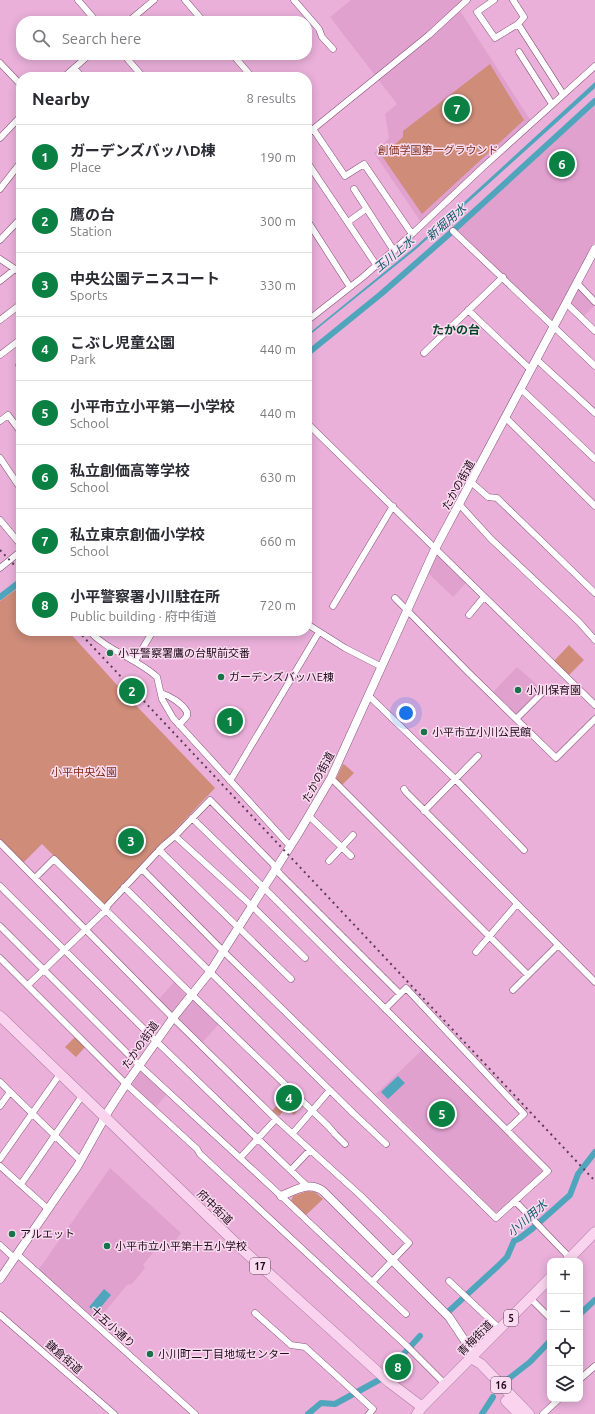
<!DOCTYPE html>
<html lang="en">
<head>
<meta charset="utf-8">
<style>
	body { margin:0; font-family:Ubuntu,"Noto Sans JP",sans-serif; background:#f2f2f3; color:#2b2b33 }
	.controls { position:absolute; right:12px; bottom:12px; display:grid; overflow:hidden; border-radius:8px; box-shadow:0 2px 10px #0003 }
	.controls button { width:36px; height:36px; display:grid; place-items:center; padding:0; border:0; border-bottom:1px solid #e1e1e2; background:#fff; color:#2b2b33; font:20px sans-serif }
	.you { position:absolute; left:406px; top:713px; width:14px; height:14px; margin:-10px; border:3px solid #fff; border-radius:50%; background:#1a73e8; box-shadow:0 0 0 6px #1a73e833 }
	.badge { display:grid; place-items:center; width:26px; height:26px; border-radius:50%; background:#0b8043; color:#fff; font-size:13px; font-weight:700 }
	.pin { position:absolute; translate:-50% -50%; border:2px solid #fff; box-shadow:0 1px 4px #0006 }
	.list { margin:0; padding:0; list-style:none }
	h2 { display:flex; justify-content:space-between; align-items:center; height:52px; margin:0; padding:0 16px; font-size:17px }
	h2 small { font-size:13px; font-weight:400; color:#7c7c81 }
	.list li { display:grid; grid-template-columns:26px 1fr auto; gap:12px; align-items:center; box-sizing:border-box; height:64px; padding:0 16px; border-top:1px solid #e1e1e2 }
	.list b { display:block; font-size:15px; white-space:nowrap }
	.list p { margin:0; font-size:13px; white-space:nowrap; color:#7c7c81 }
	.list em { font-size:13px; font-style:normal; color:#7c7c81 }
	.icon { flex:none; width:22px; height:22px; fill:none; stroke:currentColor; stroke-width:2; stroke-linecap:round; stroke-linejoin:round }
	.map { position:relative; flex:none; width:595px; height:1414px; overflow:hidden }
	.search { position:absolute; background:#fff; box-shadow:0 2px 10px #0003; left:16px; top:16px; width:296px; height:44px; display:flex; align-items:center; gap:10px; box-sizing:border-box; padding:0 14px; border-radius:16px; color:#7c7c81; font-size:15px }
	.panel { position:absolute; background:#fff; box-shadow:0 2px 10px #0003; left:16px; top:72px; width:296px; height:564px; border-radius:16px }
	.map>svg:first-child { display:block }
	.built { fill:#e1a1cf }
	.green { fill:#ce8c79 }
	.water { fill:#4fa5bb }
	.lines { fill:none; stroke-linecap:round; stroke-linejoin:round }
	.canal { stroke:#4fa5bb; stroke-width:6 }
	.minor-casing { stroke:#855278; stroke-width:7 }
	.tertiary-casing { stroke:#855278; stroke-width:9 }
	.primary-casing { stroke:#ab7b9e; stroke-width:11 }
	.minor { stroke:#fff; stroke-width:6 }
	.tertiary { stroke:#fff; stroke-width:8 }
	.primary { stroke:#fad4ef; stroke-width:10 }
	.rail { stroke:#5b3c53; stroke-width:2; stroke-dasharray:2 4; stroke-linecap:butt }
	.poi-dot { fill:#187448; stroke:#fadbf0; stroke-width:1.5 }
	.labels { text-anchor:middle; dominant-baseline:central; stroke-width:3; stroke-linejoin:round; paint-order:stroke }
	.shield { fill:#fadbf0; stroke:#61495a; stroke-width:1 }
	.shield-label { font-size:10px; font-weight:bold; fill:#1f0b1a }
	.park-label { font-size:11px; fill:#7f2e15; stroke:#fadbf0 }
	.street-label { font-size:11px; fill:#1f0b1a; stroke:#fadbf0 }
	.poi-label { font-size:11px; fill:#1f0b1a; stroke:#fadbf0; text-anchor:start }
	.water-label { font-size:12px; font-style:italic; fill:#135a6a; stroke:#fadbf0 }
	.neighbourhood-label { font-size:12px; font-weight:bold; fill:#06472a; stroke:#fadbf0 }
</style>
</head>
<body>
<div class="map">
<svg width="595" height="1414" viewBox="0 0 595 1414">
	<rect width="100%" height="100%" fill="#eab0da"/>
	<!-- built -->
	<path class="built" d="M351,0h112l-6,6 74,115 -110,101 -47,-69 15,-15 -4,-24 12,-10 -67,-87z
		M595,106v136l-42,79 -96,-91 5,-7z
		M578,287l17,18 -11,11 -12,-11 -1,-5z
		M439,556l27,27 -13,14 -25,-24 7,-16z
		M517,667l24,21v4l-24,24 -24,-24z
		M174,982l12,13 -13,18h-2l-13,-13z
		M190,1000h4l25,24 -19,21 -25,-25z
		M423,1049l121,121 -45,42 -5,-1 -118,-117z
		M141,1071h2l24,23 -12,14 -22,-21v-4z
		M110,1168l71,65 -12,16 -8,-6 -18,22 2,3 -13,16 -5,1 -28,34h-4l-56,-50z"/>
	<!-- green -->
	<path class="green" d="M490,64l34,56 -102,94 -40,-58 21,-19v-6z
		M21,586v45h47l60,66 87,91 -111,118 -62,-62 -19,19 -23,-22v-240z
		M569,645l15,15 -16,16 -14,-15z
		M343,764l2,1 9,8 -12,12 -6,-6z
		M75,1037l11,9 -10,11 -11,-10z
		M289,1091l14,13 -9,11 -8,-7 -7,8 -7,-5z
		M308,1191l7,1 8,7 -17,16 -15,-14 2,-5z"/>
	<!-- water -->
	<path class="water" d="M595,82v6l-180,162 -108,87v-2l108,-88z
		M398,1076l7,7 -17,16 -7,-7z
		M104,1289l7,6 -15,18 -7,-6z"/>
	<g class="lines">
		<!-- canal -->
		<path class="canal" d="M307,354l74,-60 74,-65 140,-128
			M0,597l21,-16
			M448,1312l50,-46 9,-9 7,-16 6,-3 13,-10 37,-33 8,-21 17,-22
			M580,1314l15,-14
			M387,1372l33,-36
			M507,1380l23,-18 20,-21
			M308,1414l13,-11 14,1 44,-24
			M482,1414l11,-17"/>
		<defs>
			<path id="minor" d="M78,0l18,21
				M185,0l18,21
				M294,0l25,29 3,8 11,12
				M494,0l-17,12 18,26 23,-14
				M513,0l11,17 -6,7 45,70
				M129,21l25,-21
				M519,52l33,52
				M124,55l19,22
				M233,55l19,22
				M0,63l21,22
				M74,68l8,9
				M64,77l25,-22
				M313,129l32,47 19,-12 48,70
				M307,134l122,-99 38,-35
				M0,138l21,-22
				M307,162l70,104
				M0,189l21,-27
				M354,189l40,62
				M307,220l43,67
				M348,222l18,-13
				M453,231l142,135
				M0,240l21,-22
				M0,259l21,14
				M0,281l15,-12
				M577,283l18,19
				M566,303l29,28
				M468,310l63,60
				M0,320l21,-16
				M307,321l56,-44 49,-43 70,-66 113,-102
				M424,353l79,-76
				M0,355l21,-16
				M536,359l59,54
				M21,363l-2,2 2,3
				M521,389l74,70
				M506,418l89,88
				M0,421l8,-6 13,17
				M307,423l288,282
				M0,458l21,31
				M471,482l17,15 9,1 98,95
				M459,504l32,35 88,83 16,18
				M0,520l21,25
				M0,568l21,-17
				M395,598l73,74 88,86 39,-39
				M333,606l60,-100
				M469,615l15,-18
				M307,624l38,24 37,19
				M89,631c19,20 47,27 68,46l5,22 11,19 117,128
				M135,661l18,-30
				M161,693c9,3 21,10 26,19v4l-8,9
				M369,696l86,83 69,71
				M516,719l29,-29
				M331,778l197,197
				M230,781l89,-149
				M404,789l2,3 189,190
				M424,811l54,-55
				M309,816l42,40
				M175,836l76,69 54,53
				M0,843l173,175 103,101 84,76 49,48 -37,39
				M159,850l132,129
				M329,861l24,-26
				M142,869l81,82 273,267 52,-47 -285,-284 -71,-69
				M35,878l19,-19 128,126 146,141 7,8 10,10
				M0,886l157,156 150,144
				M124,887l229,226 33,31
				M0,926l140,140 138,127 128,121
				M476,952l41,-48
				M0,958l126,126 71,65 3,5 208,193 37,37
				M28,985l78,-75 2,-5 55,-59 12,-10 35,-36 63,64 2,4 5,6 120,120 6,-6 118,126 -17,16
				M513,990l45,-45
				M385,1009l15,-15
				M0,1082l81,79
				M0,1106l10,-14
				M293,1133l37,-43
				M240,1158l36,-39
				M0,1159l60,-85
				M0,1166l48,43
				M291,1170l19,-20
				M21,1184l61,-88
				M515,1201l55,57
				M0,1245l14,13
				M17,1254l178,160
				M449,1281l51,48
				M530,1298l20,20
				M255,1313l36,32 14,2 68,62 -4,5
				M0,1315l114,99
				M580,1379l15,-13
				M543,1414l16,-15"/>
			<path id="tertiary" d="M281,1196c15,-6 28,-15 42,-5l126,126 22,33v8
				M0,1279l77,-112 32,-57 17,-26 47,-66 37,-46 88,-138 33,-56 104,-229 160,-300"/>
			<path id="primary" d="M0,1016l243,234 146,132 33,25
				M567,1261l28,-29
				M471,1358l10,6 48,50
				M506,1401l13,13
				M417,1414l5,-7 128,-129"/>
		</defs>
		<!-- minor casing -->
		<use href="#minor" class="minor-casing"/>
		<!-- tertiary casing -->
		<use href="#tertiary" class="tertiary-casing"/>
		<!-- primary casing -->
		<use href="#primary" class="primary-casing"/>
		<!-- minor -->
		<use href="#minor" class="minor"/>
		<!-- tertiary -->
		<use href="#tertiary" class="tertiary"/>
		<!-- primary -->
		<use href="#primary" class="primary"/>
		<!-- rail -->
		<path class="rail" d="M0,550l21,22
			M78,631l517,550"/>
	</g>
	<!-- markers -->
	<g class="poi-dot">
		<circle cx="110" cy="653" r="4"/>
		<circle cx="221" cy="677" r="4"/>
		<circle cx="518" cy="690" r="4"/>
		<circle cx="424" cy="732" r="4"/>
		<circle cx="12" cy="1234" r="4"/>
		<circle cx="107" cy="1246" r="4"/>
		<circle cx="150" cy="1354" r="4"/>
	</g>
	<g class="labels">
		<!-- shield labels -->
		<g class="shield">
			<rect x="250" y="1258" width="20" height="16" rx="3"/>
			<rect x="504" y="1310" width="14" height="16" rx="3"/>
			<rect x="491" y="1377" width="20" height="16" rx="3"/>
		</g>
		<g class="shield-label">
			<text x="260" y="1266">17</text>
			<text x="511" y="1318">5</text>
			<text x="501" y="1385">16</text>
		</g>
		<!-- park labels -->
		<g class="park-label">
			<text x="438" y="150">創価学園第一グラウンド</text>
			<text x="84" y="772">小平中央公園</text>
		</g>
		<!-- street labels -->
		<g class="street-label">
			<text transform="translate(458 485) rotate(-61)">たかの街道</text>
			<text transform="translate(318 777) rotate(-62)">たかの街道</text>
			<text transform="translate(140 1045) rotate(-55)">たかの街道</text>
			<text transform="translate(215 1207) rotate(44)">府中街道</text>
			<text transform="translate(113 1327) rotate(42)">十五小通り</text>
			<text transform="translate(475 1338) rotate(-45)">青梅街道</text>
			<text transform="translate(64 1357) rotate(41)">鎌倉街道</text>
		</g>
		<!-- poi labels -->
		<g class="poi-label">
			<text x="118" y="653">小平警察署鷹の台駅前交番</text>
			<text x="229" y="677">ガーデンズバッハE棟</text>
			<text x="526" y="690">小川保育園</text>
			<text x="432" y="732">小平市立小川公民館</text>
			<text x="20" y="1234">アルエット</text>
			<text x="115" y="1246">小平市立小平第十五小学校</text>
			<text x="158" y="1354">小川町二丁目地域センター</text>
		</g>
		<!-- water labels -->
		<g class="water-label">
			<text transform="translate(446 222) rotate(-41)">新堀用水</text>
			<text transform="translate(394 254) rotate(-40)">玉川上水</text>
			<text transform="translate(527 1218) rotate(-41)">小川用水</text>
		</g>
		<!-- neighbourhood labels -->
		<g class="neighbourhood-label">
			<text x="456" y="329">たかの台</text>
		</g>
	</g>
</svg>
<div class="controls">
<button>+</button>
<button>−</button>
<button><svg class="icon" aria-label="locate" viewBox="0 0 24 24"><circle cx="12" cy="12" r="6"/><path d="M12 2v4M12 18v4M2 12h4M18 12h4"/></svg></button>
<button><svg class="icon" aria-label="layers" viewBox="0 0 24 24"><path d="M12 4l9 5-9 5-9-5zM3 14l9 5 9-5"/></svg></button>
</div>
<div class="you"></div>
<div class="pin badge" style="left:230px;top:721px">1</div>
<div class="pin badge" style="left:132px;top:691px">2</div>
<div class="pin badge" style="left:131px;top:841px">3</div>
<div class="pin badge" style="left:289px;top:1098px">4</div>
<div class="pin badge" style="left:442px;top:1114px">5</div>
<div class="pin badge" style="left:562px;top:164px">6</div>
<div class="pin badge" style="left:457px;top:109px">7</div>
<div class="pin badge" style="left:398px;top:1367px">8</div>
<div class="search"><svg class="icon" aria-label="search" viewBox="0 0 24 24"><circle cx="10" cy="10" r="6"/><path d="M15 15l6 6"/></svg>Search here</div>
<section class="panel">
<h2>Nearby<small>8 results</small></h2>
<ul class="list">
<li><span class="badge">1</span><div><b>ガーデンズバッハD棟</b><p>Place</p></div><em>190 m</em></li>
<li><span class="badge">2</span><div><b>鷹の台</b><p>Station</p></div><em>300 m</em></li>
<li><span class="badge">3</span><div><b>中央公園テニスコート</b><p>Sports</p></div><em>330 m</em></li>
<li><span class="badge">4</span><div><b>こぶし児童公園</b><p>Park</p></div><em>440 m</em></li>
<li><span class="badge">5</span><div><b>小平市立小平第一小学校</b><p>School</p></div><em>440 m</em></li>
<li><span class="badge">6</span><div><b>私立創価高等学校</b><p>School</p></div><em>630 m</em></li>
<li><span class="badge">7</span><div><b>私立東京創価小学校</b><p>School</p></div><em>660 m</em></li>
<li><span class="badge">8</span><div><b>小平警察署小川駐在所</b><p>Public building · 府中街道</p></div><em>720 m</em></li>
</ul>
</section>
</div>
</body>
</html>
